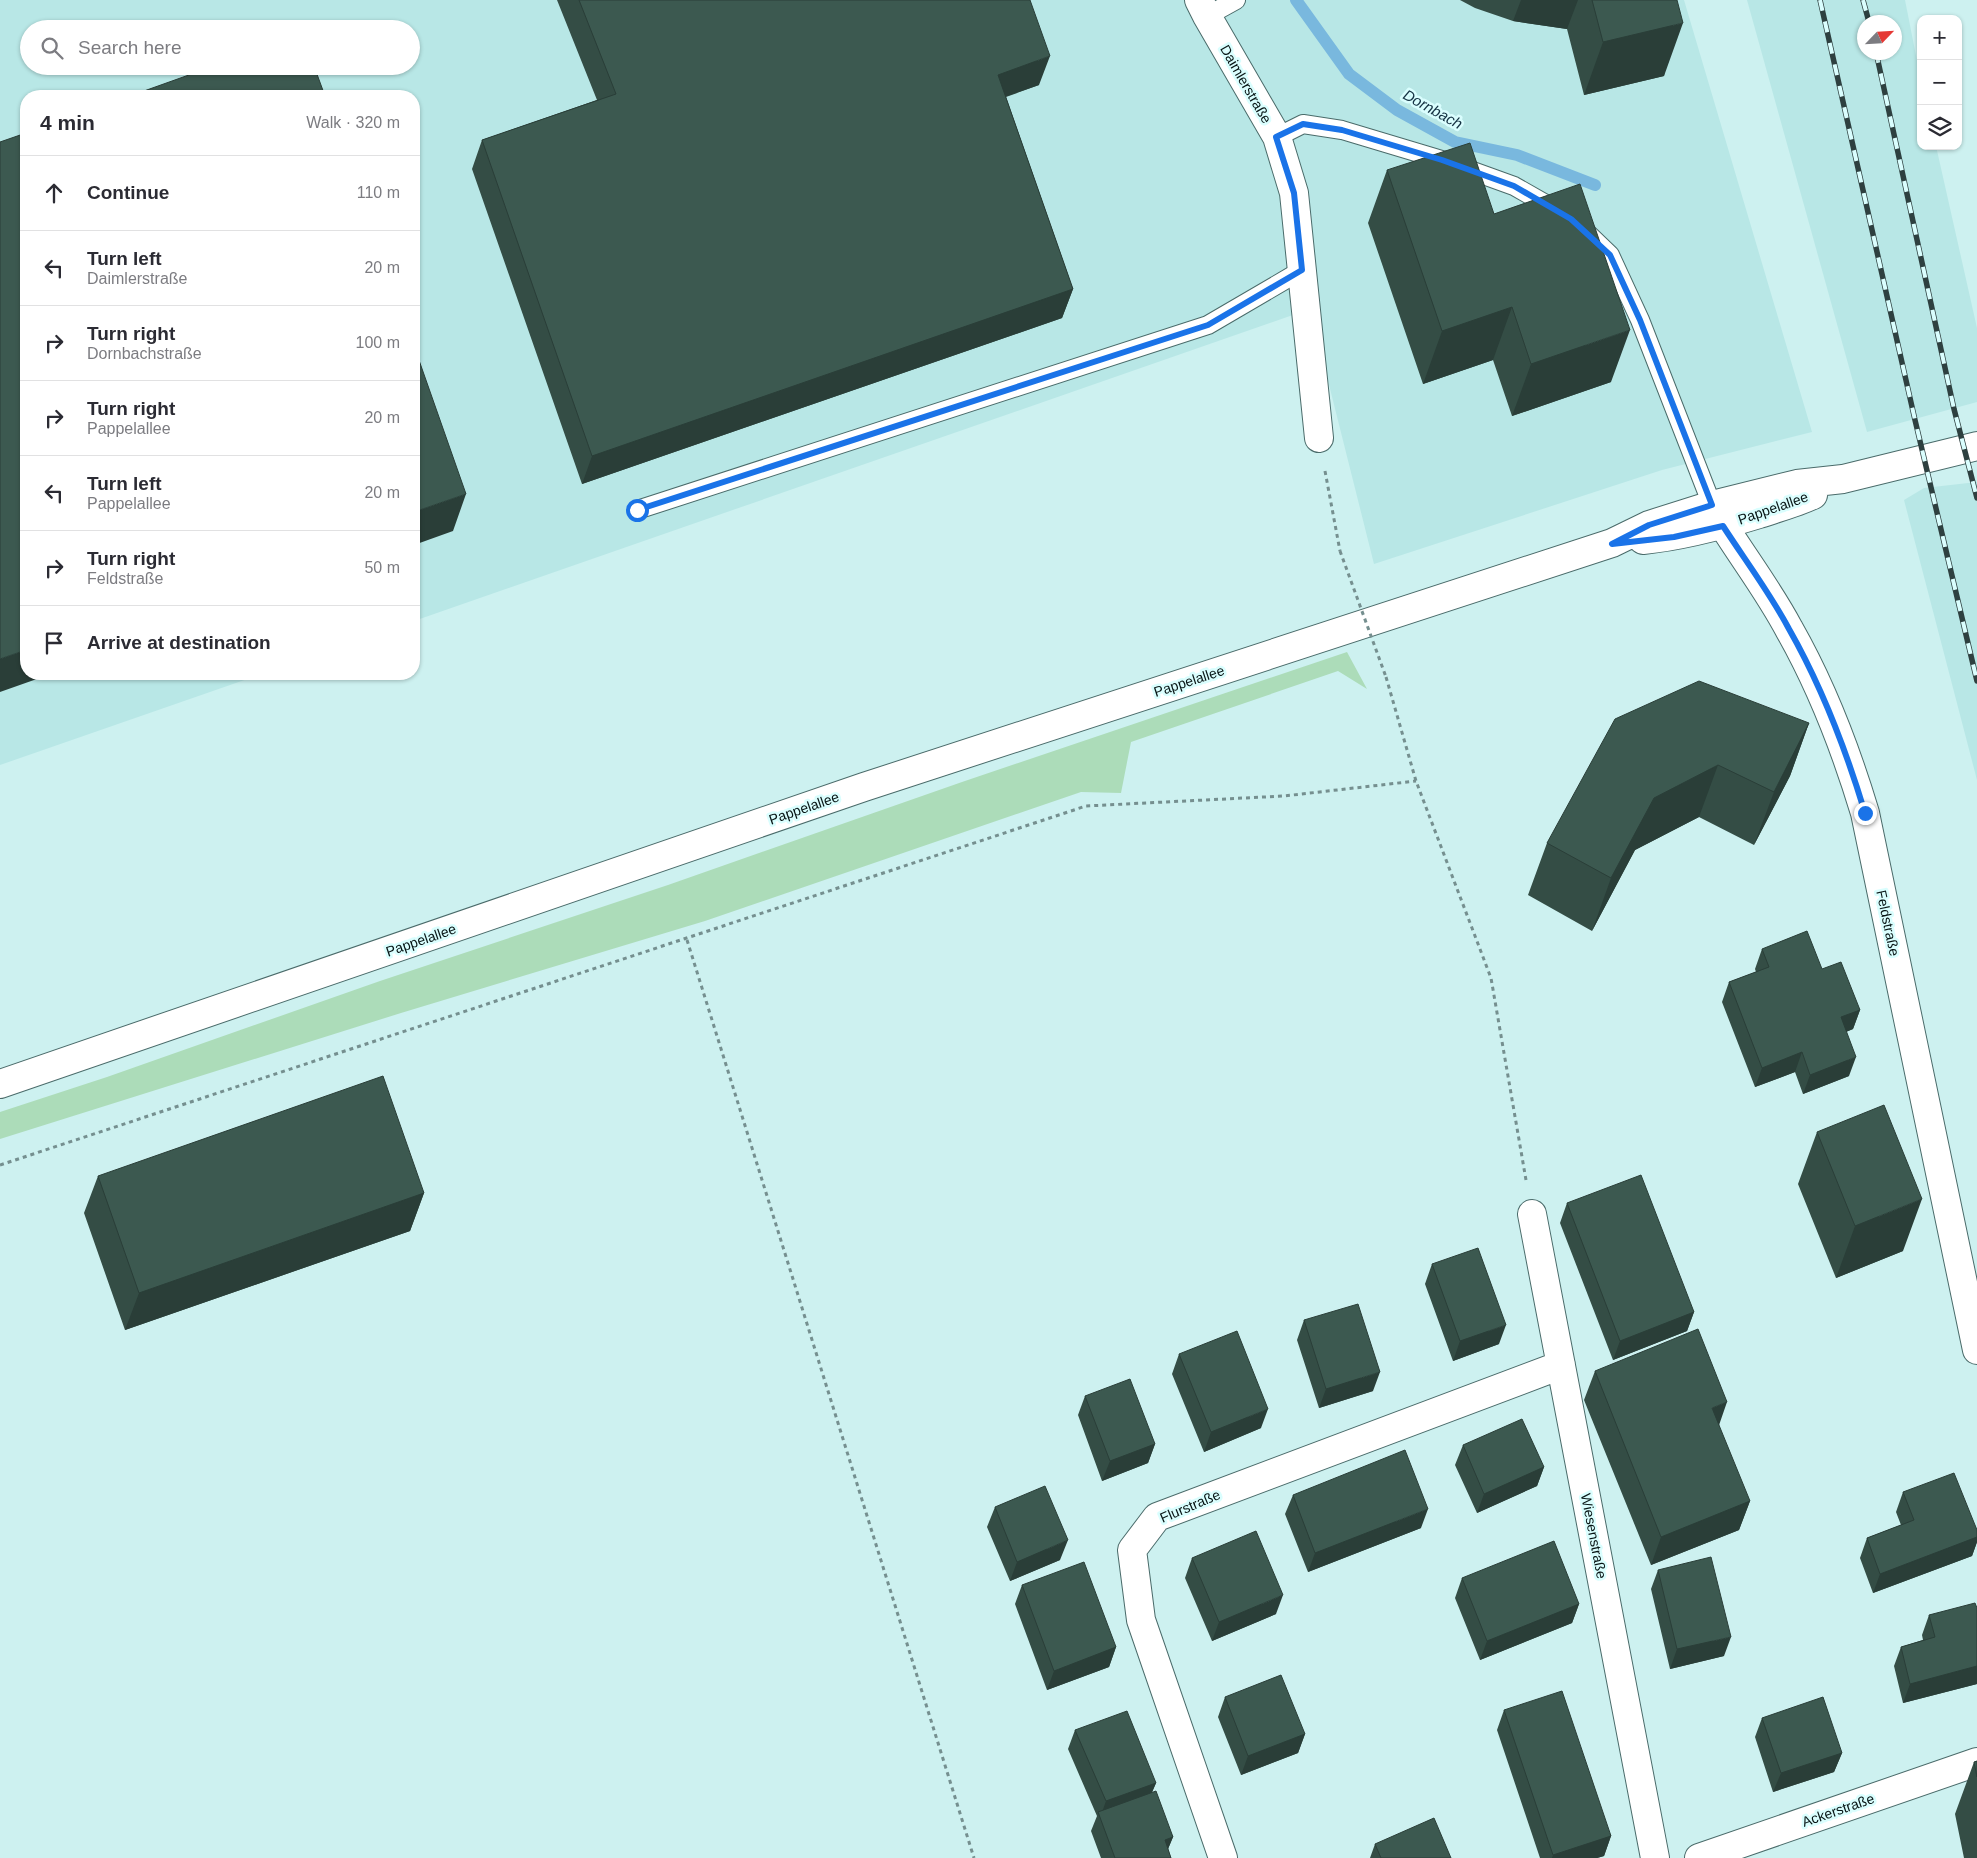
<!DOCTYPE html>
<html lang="en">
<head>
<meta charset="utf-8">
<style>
	body { margin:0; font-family:Helvetica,sans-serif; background:#f2f2f3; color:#2b2b33 }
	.controls { position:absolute; right:15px; top:15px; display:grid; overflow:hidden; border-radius:10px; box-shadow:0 1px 4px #0004 }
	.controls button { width:45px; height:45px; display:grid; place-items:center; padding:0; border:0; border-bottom:1px solid #e1e1e2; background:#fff; color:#2b2b33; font:25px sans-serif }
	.compass { position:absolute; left:1857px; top:15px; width:45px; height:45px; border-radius:50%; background:#fff; box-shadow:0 1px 4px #0004; rotate:65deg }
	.stop { position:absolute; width:15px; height:15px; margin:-11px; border:4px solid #1a73e8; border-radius:50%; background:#fff }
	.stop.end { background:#1a73e8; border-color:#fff; box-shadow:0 1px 5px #0008 }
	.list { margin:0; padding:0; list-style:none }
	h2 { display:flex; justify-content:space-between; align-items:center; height:65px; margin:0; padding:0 20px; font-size:21px }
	h2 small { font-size:16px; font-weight:400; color:#7c7c81 }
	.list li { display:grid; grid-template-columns:32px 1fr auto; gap:15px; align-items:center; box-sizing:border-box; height:75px; padding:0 20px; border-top:1px solid #e1e1e2 }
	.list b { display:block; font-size:19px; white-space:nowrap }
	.list p { margin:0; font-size:16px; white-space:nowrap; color:#7c7c81 }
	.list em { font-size:16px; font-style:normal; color:#7c7c81 }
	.icon { flex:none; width:28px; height:28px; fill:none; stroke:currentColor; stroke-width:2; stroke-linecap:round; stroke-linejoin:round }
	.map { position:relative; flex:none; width:1977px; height:1858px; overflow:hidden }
	.search { position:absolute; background:#fff; box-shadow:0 1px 4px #0004; left:20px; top:20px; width:400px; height:55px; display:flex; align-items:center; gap:12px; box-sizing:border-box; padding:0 18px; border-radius:28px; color:#7c7c81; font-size:19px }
	.panel { position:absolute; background:#fff; box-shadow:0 1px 4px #0004; left:20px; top:90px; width:400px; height:590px; border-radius:20px }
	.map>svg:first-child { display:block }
	.built { fill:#b8e7e6; fill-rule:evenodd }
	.green { fill:#acdcb9 }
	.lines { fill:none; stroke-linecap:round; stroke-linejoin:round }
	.stream { stroke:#79b8de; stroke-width:12 }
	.lane-casing { stroke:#4a6b6a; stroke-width:20 }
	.street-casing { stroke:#4a6b6a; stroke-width:30 }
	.secondary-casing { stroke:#4a6b6a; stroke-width:30 }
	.path { stroke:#758f8f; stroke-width:3; stroke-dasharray:4 4; stroke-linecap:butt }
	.lane { stroke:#fff; stroke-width:18 }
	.street { stroke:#fff; stroke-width:28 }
	.secondary { stroke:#fff; stroke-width:28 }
	.rail-casing { stroke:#2e4040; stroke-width:5.5 }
	.rail { stroke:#dafefe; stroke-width:4; stroke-dasharray:11; stroke-linecap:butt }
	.path-bridge { stroke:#758f8f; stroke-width:3; stroke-dasharray:4 4; stroke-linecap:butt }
	.wall { fill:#344d45 }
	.shaded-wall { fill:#2a3e38 }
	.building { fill:#3c5950; stroke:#2a3e38 }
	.route { stroke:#1a73e8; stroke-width:6 }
	.labels { text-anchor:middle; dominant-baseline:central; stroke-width:5; stroke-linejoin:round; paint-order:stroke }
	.street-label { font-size:14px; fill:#071414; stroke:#dafefe }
	.water-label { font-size:15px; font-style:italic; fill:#143142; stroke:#dafefe }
</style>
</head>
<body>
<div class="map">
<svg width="1977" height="1858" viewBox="0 0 1977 1858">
	<rect width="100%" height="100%" fill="#cdf1f0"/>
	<!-- built -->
	<path class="built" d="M0,0h1684l128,432 -150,38 -288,94 -64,-255 -896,312v-525h-388v578h236l-262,91zM29,29h382v37h-382z
		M1747,0h158l16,81v65h15l41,182v74l-110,30zM1894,22v30h-30v-30z
		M1977,482v298l-73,-280 20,-12z"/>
	<!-- green -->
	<path class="green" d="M1347,652l20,37 -29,-18 -207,71 -10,51 -40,-1 -376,129 -304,92 -401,126v-27l107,-35 273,-96 288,-96 294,-103z"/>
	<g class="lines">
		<!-- stream -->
		<path class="stream" d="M1296,0l53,74 48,36 58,32 62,13 78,30"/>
		<defs>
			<path id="lane" d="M1207,16l29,-16
				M1277,137l26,-13 39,6 100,30 72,26 44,25
				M1585,231l25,24 30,65 72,185
				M637,510l571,-185 94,-55"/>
			<path id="street" d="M1199,0l8,16 70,121 17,56 25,245
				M1723,525c22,35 47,68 66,104 33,58 57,121 76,184l112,537
				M1532,1214l123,644
				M1223,1858l-82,-238 -9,-70 25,-33 404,-152
				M1699,1858l278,-96"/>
			<path id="secondary" d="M1643,540c40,-4 77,-14 116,-26 18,-6 37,-11 54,-19
				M0,1084l864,-297 748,-244 37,-18 63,-20 85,-21 46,-5 134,-33"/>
		</defs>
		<!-- lane casing -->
		<use href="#lane" class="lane-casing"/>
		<!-- street casing -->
		<use href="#street" class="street-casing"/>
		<!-- secondary casing -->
		<use href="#secondary" class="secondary-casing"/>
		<!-- path -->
		<path class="path" d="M1325,471l15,80
			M1386,677l30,104 75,197 35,202
			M687,940l287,918
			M0,1165l1086,-359 198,-10 132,-15"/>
		<!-- lane -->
		<use href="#lane" class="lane"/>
		<!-- street -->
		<use href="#street" class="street"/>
		<!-- secondary -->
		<use href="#secondary" class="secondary"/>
		<defs>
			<path id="rail" d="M1820,0l95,420 62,261
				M1863,0l6,22
				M1876,52l78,357 23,89"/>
		</defs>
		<!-- rail casing -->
		<use href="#rail" class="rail-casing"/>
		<!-- rail -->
		<use href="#rail" class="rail"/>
		<!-- path-bridge -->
		<path class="path-bridge" d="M1340,551l46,126"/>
	</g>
	<!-- wall -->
	<path class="wall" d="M557,0h473l9,85 -33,12 67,192 -11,29 -480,166 -110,-315 10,-29 115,-40z
		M1460,0h217l-13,76 -80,19 -17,-66 -54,-8 -38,-13z
		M1387,170l107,44 117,168 -99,34 -19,-56 -70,24 -55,-161z
		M1809,723l-19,53 -36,69 -55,-28 -64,33 -43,81 -64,-36 19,-52z
		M1762,949l60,20 38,41 -7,19 -7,3 3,44 -46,18 -8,-22 -40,15 -33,-85 7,-20 27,-10 -1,-3z
		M1817,1132l86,119 -67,27 -38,-94z
		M98,1176l326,17 -14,38 -285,99 -41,-117z
		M1567,1203l127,109 -7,19 -74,29 -53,-137z
		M1432,1264l67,80 -46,17 -28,-77z
		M1304,1320l69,71 -54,17 -22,-68z
		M1179,1354l82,74 -57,24 -32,-78z
		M1595,1371l155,130 -11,29 -88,35 -67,-165z
		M1085,1396l70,48 -7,19 -46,18 -24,-66z
		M1463,1445l81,22 -7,19 -60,27 -22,-48z
		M1903,1492l74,38v12l-5,14 -99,37 -13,-35 7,-20 34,-13 -5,-13z
		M1293,1495l128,33 -113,44 -23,-58z
		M995,1507l65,53 -50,21 -23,-54z
		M1192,1558l84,56 -64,27 -27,-63z
		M1658,1570l66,86 -54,13 -19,-80z
		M1462,1578l117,26 -7,19 -92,37 -25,-62z
		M1022,1585l94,62 -7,20 -62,23 -32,-86z
		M1977,1608v76l-74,19 -9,-37 7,-19 22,-7 -1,-5 7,-20z
		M1225,1697l80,37 -7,19 -57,22 -23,-58z
		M1504,1710l107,126 -7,20 -7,2h-57l-43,-128z
		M1762,1718l80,35 -8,19 -61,20 -18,-55z
		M1075,1730l81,53 -4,9 21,45 -5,12 3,9h-70l-10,-27 6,-15 -29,-67z
		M1977,1761v97h-13l-9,-44 19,-52z
		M1375,1844l76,14h-81z"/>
	<!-- shaded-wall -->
	<path class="shaded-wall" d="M1521,0h57l-11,29 -54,-8z
		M1683,23l-19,53 -80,19 19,-53z
		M1050,56l-11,29 -52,18 11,-28z
		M1073,289l-11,29 -480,166 10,-28z
		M1512,307l-19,53 -70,24 19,-53z
		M1630,330l-19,52 -99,34 19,-52z
		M466,494l-13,37 -39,14v-33z
		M26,650v24h25l-51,18v-33z
		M1809,723l-19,53 -36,69 20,-53z
		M1718,765l-19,52 -64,33 -43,81 19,-53 43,-80z
		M1860,1010l-7,19 -20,8 8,-20z
		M1802,1052l-7,20 -40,15 7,-19z
		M1856,1057l-7,19 -46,18 7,-19z
		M424,1193l-14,38 -285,99 14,-37z
		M1922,1199l-19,52 -67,27 19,-52z
		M1694,1312l-7,19 -74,29 7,-19z
		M1506,1325l-7,19 -46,17 7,-20z
		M1380,1372l-7,19 -54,17 7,-19z
		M1727,1402l-10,29 -5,-23z
		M1268,1409l-7,19 -57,24 7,-20z
		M1155,1444l-7,19 -46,18 8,-20z
		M1544,1467l-7,19 -60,27 7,-19z
		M1750,1501l-11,29 -88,35 10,-28z
		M1428,1509l-7,19 -113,44 7,-19z
		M1977,1537v5l-5,14 -99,37 7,-19z
		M1068,1540l-8,20 -50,21 7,-19z
		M1283,1595l-7,19 -64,27 7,-19z
		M1579,1604l-7,19 -92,37 7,-19z
		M1731,1637l-7,19 -54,13 7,-20z
		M1116,1647l-7,20 -62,23 7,-19z
		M1977,1666v18l-74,19 7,-19z
		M1305,1734l-7,19 -57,22 7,-19z
		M1842,1753l-8,19 -61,20 8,-19z
		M1156,1783l-8,19 -48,16 6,-17z
		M1611,1836l-7,20 -7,2h-45l1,-3z
		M1173,1837l-8,19v-16z"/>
	<!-- building -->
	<path class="building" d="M579,0h451l20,56 -52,19 75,214 -481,167 -110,-316 134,-46z
		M1592,0h85l6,23 -80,19z
		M214,66h100l11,30h-195z
		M26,133v517l-26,9v-517z
		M1470,143l24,71 86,-30 50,146 -99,34 -19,-57 -70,24 -55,-161z
		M414,346l52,148 -52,18z
		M1699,681l110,42 -35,69 -56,-27 -64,33 -43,80 -64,-35 68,-124z
		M1807,931l15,38 19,-7 19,48 -19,7 15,40 -46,18 -8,-23 -40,16 -33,-86 40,-15 -7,-18z
		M383,1076l41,117 -285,100 -41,-117z
		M1884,1105l38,94 -67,27 -38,-94z
		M1641,1175l53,137 -74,29 -53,-138z
		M1478,1248l28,77 -46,16 -28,-77z
		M1358,1304l22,68 -54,17 -22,-69z
		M1698,1329l29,73 -15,6 38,93 -89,36 -66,-166z
		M1237,1331l31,78 -57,23 -32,-78z
		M1130,1379l25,65 -45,17 -25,-65z
		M1522,1419l22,48 -60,27 -21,-49z
		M1405,1450l23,59 -113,44 -22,-58z
		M1954,1473l23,57v7l-97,37 -13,-36 47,-18 -11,-28z
		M1045,1486l23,54 -51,22 -22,-55z
		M1256,1531l27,64 -64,27 -27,-64z
		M1554,1541l25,63 -92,37 -25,-63z
		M1711,1557l20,80 -54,12 -19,-79z
		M1084,1562l32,85 -62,24 -32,-86z
		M1975,1603l2,5v58l-67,18 -9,-37 34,-10 -6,-22z
		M1281,1675l24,59 -57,22 -23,-59z
		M1562,1691l49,145 -58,19 -49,-145z
		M1823,1697l19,56 -61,20 -19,-55z
		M1127,1711l29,72 -50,18 -31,-71z
		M1977,1761v16l-3,-15z
		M1156,1791l17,46 -8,3 6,18h-56l-17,-46z
		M1434,1818l17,40h-70l-6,-14z"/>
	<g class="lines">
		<!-- route -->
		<path class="route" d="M637,510l571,-185 94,-55 -8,-77 -18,-56 27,-13 39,6 100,30 72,26 57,33 39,36 30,65 72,185 -63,20 -37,19 62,-7 49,-11c22,34 47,67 66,103 33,58 57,121 76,184"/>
	</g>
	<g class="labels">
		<!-- street labels -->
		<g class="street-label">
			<text transform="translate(1246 84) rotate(60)">Daimlerstraße</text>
			<text transform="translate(1773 508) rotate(-19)">Pappelallee</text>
			<text transform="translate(1189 681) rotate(-18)">Pappelallee</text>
			<text transform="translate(804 808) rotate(-19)">Pappelallee</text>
			<text transform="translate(1888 923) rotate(78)">Feldstraße</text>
			<text transform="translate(421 940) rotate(-19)">Pappelallee</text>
			<text transform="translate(1190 1506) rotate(-23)">Flurstraße</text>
			<text transform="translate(1594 1536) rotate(79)">Wiesenstraße</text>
			<text transform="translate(1838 1810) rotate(-19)">Ackerstraße</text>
		</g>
		<!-- water labels -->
		<g class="water-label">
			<text transform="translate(1433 109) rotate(29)">Dornbach</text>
		</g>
	</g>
</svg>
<div class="controls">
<button>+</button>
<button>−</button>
<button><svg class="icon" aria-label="layers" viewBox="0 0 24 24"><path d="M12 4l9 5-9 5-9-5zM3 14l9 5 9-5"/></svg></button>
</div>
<svg class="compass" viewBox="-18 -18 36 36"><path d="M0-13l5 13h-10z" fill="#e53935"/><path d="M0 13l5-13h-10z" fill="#7c7c81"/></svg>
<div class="stop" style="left:637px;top:510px"></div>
<div class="stop end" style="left:1865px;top:813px"></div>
<div class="search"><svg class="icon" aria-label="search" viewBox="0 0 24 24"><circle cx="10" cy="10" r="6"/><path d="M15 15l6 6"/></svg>Search here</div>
<section class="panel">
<h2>4 min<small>Walk · 320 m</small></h2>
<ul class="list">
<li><svg class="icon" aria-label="ahead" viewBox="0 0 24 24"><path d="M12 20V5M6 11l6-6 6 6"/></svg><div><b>Continue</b></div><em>110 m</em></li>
<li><svg class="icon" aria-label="left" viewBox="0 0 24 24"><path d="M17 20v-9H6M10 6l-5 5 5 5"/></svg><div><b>Turn left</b><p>Daimlerstraße</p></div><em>20 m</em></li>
<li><svg class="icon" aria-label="right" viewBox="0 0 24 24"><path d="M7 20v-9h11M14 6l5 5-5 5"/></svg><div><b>Turn right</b><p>Dornbachstraße</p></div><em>100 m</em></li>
<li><svg class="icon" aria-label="right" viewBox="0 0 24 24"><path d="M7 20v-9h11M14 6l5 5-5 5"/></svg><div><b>Turn right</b><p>Pappelallee</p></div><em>20 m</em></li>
<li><svg class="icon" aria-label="left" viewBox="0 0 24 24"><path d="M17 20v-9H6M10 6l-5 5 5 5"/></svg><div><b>Turn left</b><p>Pappelallee</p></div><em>20 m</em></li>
<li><svg class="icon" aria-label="right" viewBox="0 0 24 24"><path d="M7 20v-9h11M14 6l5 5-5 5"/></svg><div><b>Turn right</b><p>Feldstraße</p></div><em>50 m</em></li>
<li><svg class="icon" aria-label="arrive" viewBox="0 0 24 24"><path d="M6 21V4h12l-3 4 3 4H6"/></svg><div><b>Arrive at destination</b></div></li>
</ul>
</section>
</div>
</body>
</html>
